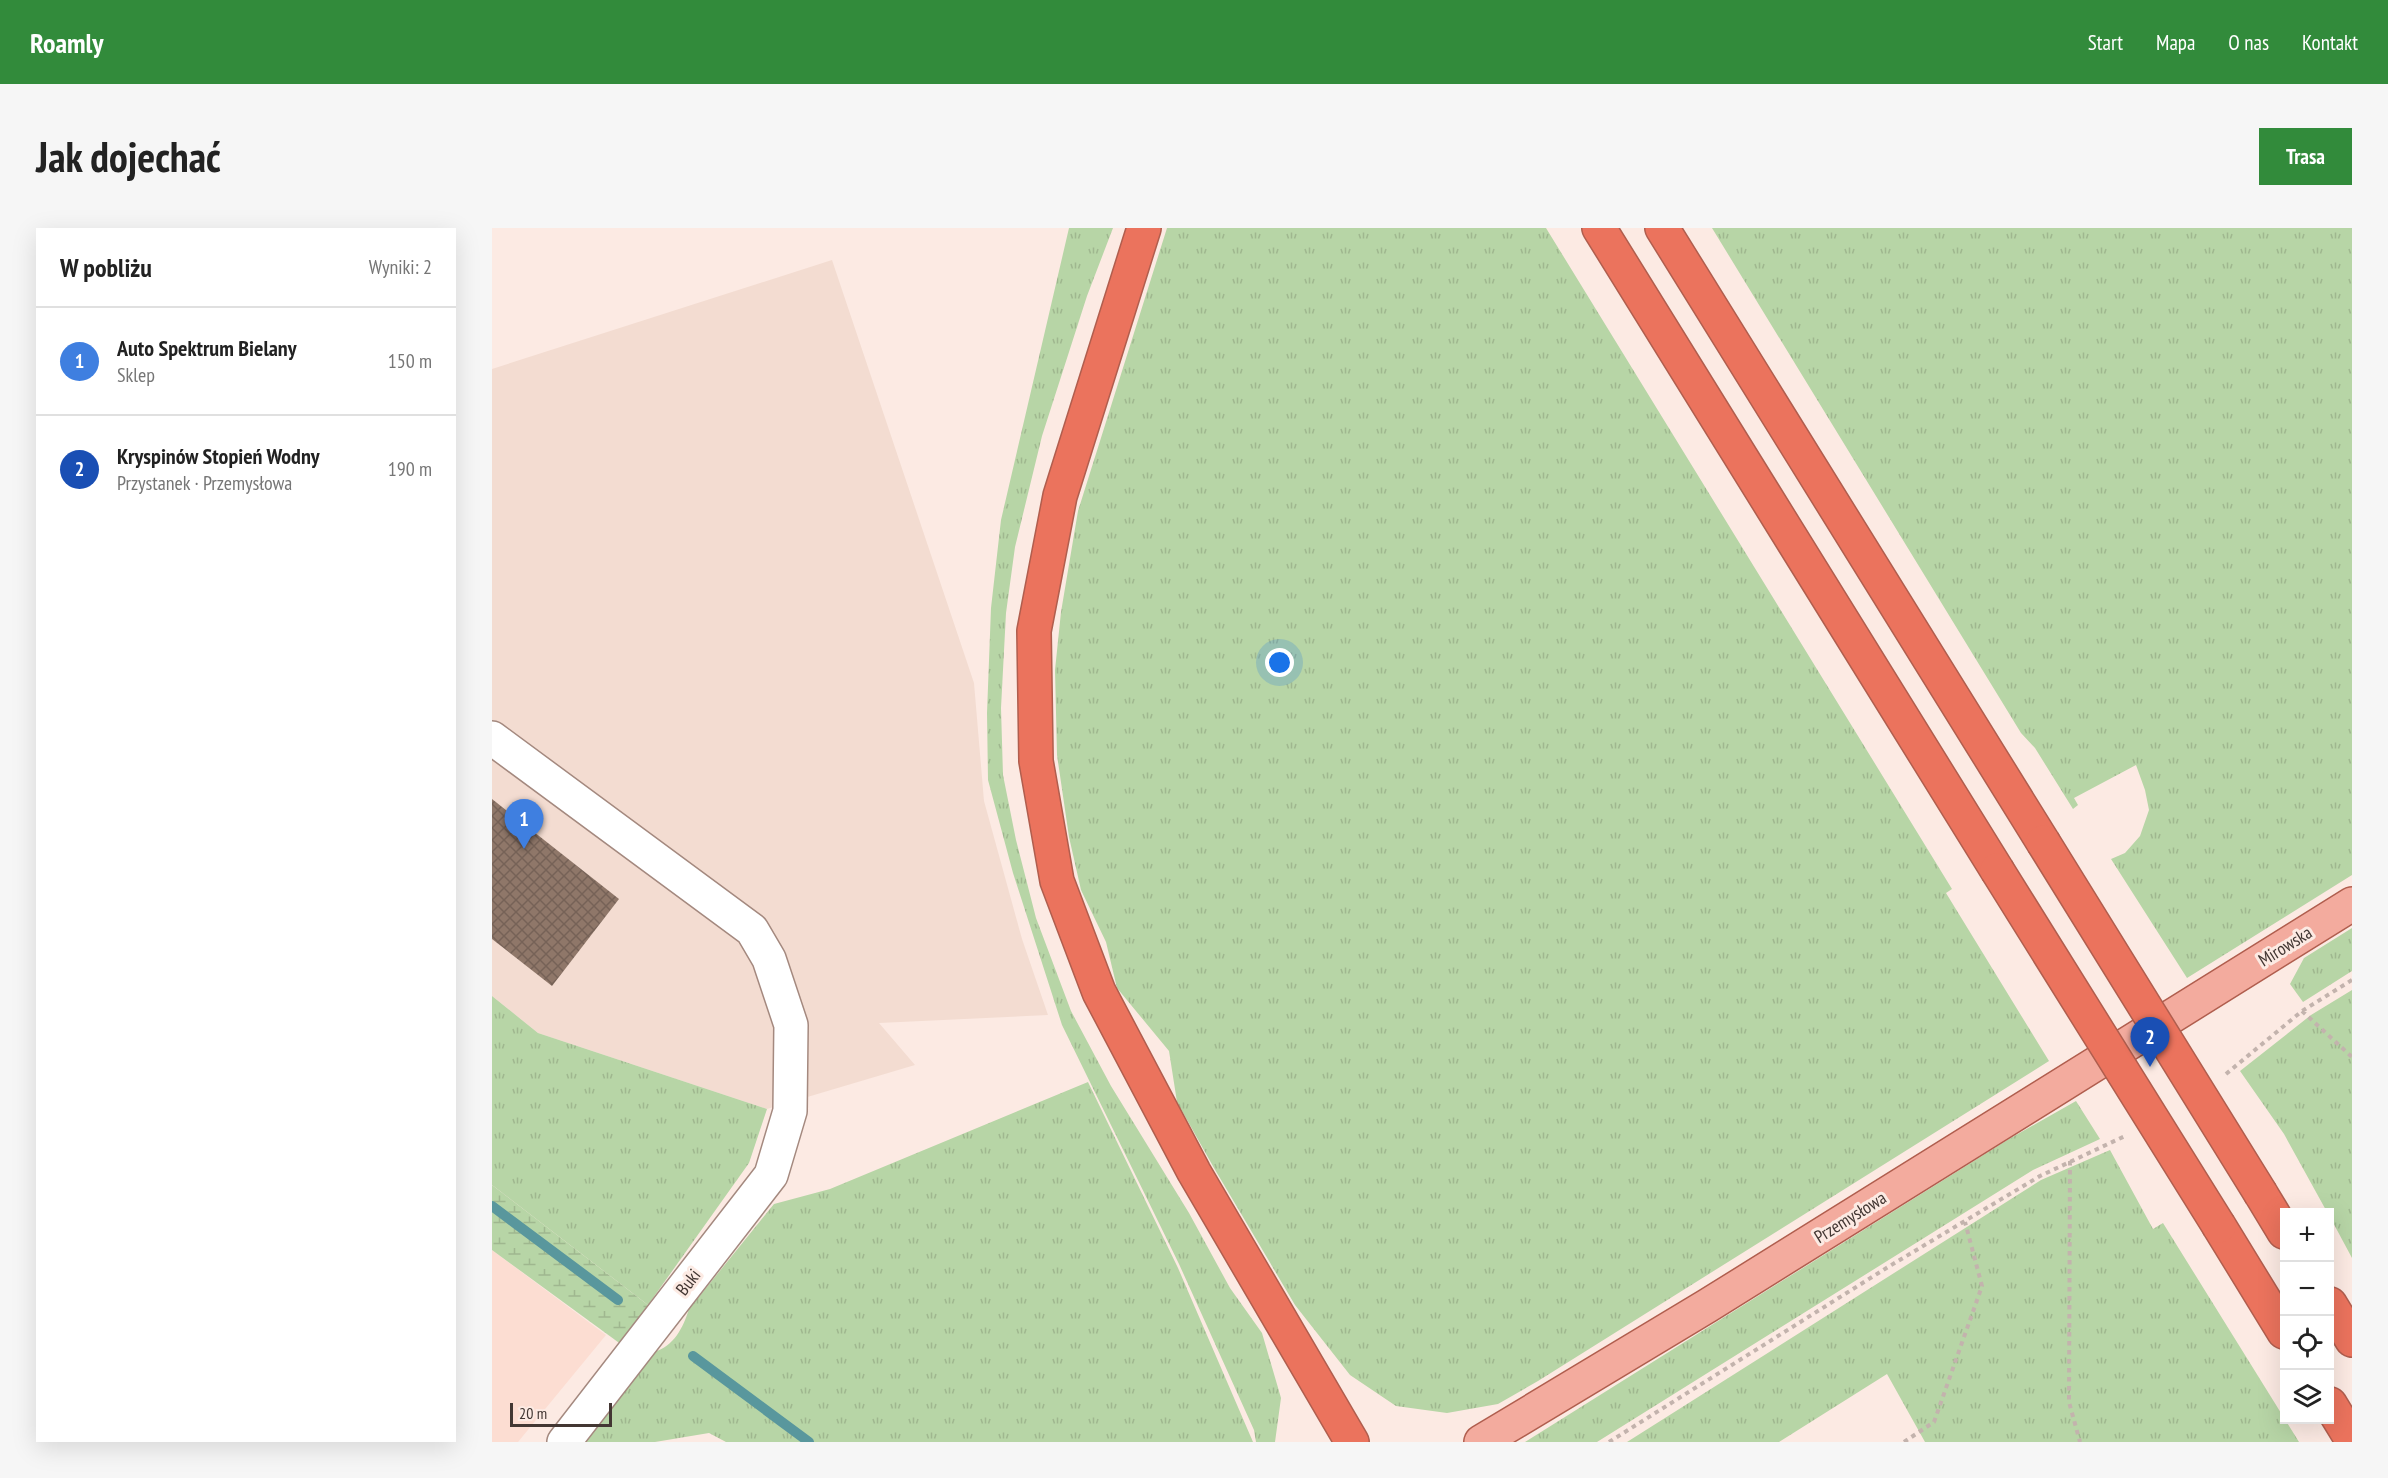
<!DOCTYPE html>
<html lang="pl">
<head>
<meta charset="utf-8">
<style>
	body { margin:0; font-family:"PT Sans Narrow",sans-serif; background:#f6f6f6; color:#222 }
	.controls { position:absolute; right:18px; bottom:18px; display:grid; overflow:hidden; border-radius:0px; box-shadow:0 6px 24px #0002 }
	.controls button { width:54px; height:54px; display:grid; place-items:center; padding:0; border:0; border-bottom:2px solid #e0e0e0; background:#fff; color:#222; font:30px sans-serif }
	.scale { position:absolute; left:18px; bottom:15px; width:102px; box-sizing:border-box; padding-left:6px; border:3px solid #433733; border-top:0; font-size:16px; line-height:21px; white-space:nowrap; color:#433733; -webkit-text-stroke:4px #fceae3; paint-order:stroke }
	.you { position:absolute; left:788px; top:435px; width:21px; height:21px; margin:-15px; border:4px solid #fff; border-radius:50%; background:#1a73e8; box-shadow:0 0 0 9px #1a73e833 }
	.badge { display:grid; place-items:center; width:39px; height:39px; border-radius:50%; background:#328b3b; color:#fff; font-size:20px; font-weight:700 }
	.pin { position:absolute; translate:-50% -50px; filter:drop-shadow(0 2px 3px #0008) }
	.pin::after { content:''; position:absolute; top:32px; width:21px; height:18px; background:inherit; clip-path:polygon(0 0,100% 0,50% 100%) }
	.list { margin:0; padding:0; list-style:none }
	h2 { display:flex; justify-content:space-between; align-items:center; height:78px; margin:0; padding:0 24px; font-size:26px }
	h2 small { font-size:20px; font-weight:400; color:#767676 }
	.list li { display:grid; grid-template-columns:39px 1fr auto; gap:18px; align-items:center; box-sizing:border-box; height:108px; padding:0 24px; border-top:2px solid #e0e0e0 }
	.list b { display:block; font-size:22px; white-space:nowrap }
	.list p { margin:0; font-size:20px; white-space:nowrap; color:#767676 }
	.list em { font-size:20px; font-style:normal; color:#767676 }
	.icon { flex:none; width:33px; height:33px; fill:none; stroke:currentColor; stroke-width:2; stroke-linecap:round; stroke-linejoin:round }
	.map { position:relative; flex:none; width:1860px; height:1214px; overflow:hidden; border-radius:0px }
	header { display:flex; align-items:center; gap:36px; box-sizing:border-box; height:84px; padding:0 30px; background:#328b3b; color:#fff }
	header strong { font-size:28px }
	nav { display:flex; gap:33px; margin-inline-start:auto; font-size:21px }
	.intro { display:flex; align-items:center; justify-content:space-between; box-sizing:border-box; height:144px; padding:0 36px }
	h1 { margin:0; font-size:42px }
	.button { padding:15px 27px; border-radius:0px; background:#328b3b; color:#fff; font-size:21px; font-weight:700 }
	main { display:flex; gap:36px; padding:0 36px }
	aside { flex:1; background:#fff; border-radius:0px; box-shadow:0 6px 24px #0002 }
	.map>svg:first-child { display:block }
	.commercial { fill:#f3dcd1 }
	.built { fill:#fcddd2 }
	.grass { fill:url(#grass-tufts) }
	.wetland { fill:url(#wetland-marsh) }
	.lines { fill:none; stroke-linecap:round; stroke-linejoin:round }
	.stream { stroke:#59979d; stroke-width:10 }
	.building { fill:url(#building-cross-hatch) }
	.minor-casing { stroke:#a4897f; stroke-width:36 }
	.major-casing { stroke:#b05e4e; stroke-width:36 }
	.highway-casing { stroke:#b05e4e; stroke-width:36 }
	.path { stroke:#c3b3ad; stroke-width:4; stroke-dasharray:4.5 4.5; stroke-linecap:butt }
	.minor { stroke:#fff; stroke-width:33 }
	.major { stroke:#f3ab9e; stroke-width:33 }
	.highway { stroke:#eb735d; stroke-width:33 }
	.highway-bridge-casing { stroke:#b05e4e; stroke-width:36; stroke-linecap:butt }
	.highway-bridge { stroke:#eb735d; stroke-width:33 }
	.labels { text-anchor:middle; dominant-baseline:central; stroke-width:6; stroke-linejoin:round; paint-order:stroke }
	.street-label { font-size:18px; fill:#433733; stroke:#fceae3 }
</style>
</head>
<body>
<header>
<strong>Roamly</strong>
<nav><a>Start</a><a>Mapa</a><a>O nas</a><a>Kontakt</a></nav>
</header>
<div class="intro"><h1>Jak dojechać</h1><a class="button">Trasa</a></div>
<main>
<aside>
<h2>W pobliżu<small>Wyniki: 2</small></h2>
<ul class="list">
<li><span class="badge" style="background:#3f7fe0">1</span><div><b>Auto Spektrum Bielany</b><p>Sklep</p></div><em>150 m</em></li>
<li><span class="badge" style="background:#1a4fb4">2</span><div><b>Kryspinów Stopień Wodny</b><p>Przystanek · Przemysłowa</p></div><em>190 m</em></li>
</ul>
</aside>
<div class="map">
<svg width="1860" height="1214" viewBox="0 0 1860 1214">
	<defs>
		<pattern id="grass-tufts" width="24" height="20" patternUnits="userSpaceOnUse" patternTransform="scale(1.5)"><rect width="24" height="20" fill="#b7d5a6"/><path d="M3 7l-1-3M5 7V3M7 7l1-3M15 17l-1-3M17 17v-4M19 17l1-3" fill="none" stroke="#9fb78f"/></pattern>
		<pattern id="wetland-marsh" width="20" height="14" patternUnits="userSpaceOnUse" patternTransform="scale(1.5)"><rect width="20" height="14" fill="#b7d5a6"/><path d="M1 5h8M5 5V1M11 12h8M15 12V8" fill="none" stroke="#9fb78f"/></pattern>
		<pattern id="building-cross-hatch" width="8" height="8" patternUnits="userSpaceOnUse" patternTransform="scale(1.5)"><rect width="8" height="8" fill="#8f7769"/><path d="M0 0l8 8M0 8l8-8" fill="none" stroke="#766257"/></pattern>
	</defs>
	<rect width="100%" height="100%" fill="#fceae3"/>
	<!-- commercial -->
	<path class="commercial" d="M340,32l142,423 10,118 38,138 26,76 -169,8 36,42 -148,44 -229,-76 -46,-37v-627z"/>
	<!-- built -->
	<path class="built" d="M0,1022l114,85 -88,107h-26z"/>
	<!-- grass -->
	<path class="grass" d="M577,0h44l-26,68 -45,140 -27,111 -9,66 -5,95 2,67 13,65 20,78 35,93 40,75 78,127 41,75 32,45 19,65 -6,44h-19l-2,-12 -75,-166 -117,-239 -49,-152 -25,-93 -1,-67 4,-105 10,-88z
		M675,0h379l406,661 -6,4 103,168 -511,320 -40,23 -51,9 -51,-7 -46,-31 -55,-70 -81,-137 -37,-66 -8,-51 -52,-63 -11,-46 -25,-52 -12,-53 -12,-82 -2,-85 6,-58 17,-101z
		M1220,0h640v647l-165,103 -76,-119 14,-6 15,-17 9,-26 -4,-20 -9,-25 -62,33 4,7 -5,4 -38,-61 -14,-15z
		M1860,700v43l-49,31 -13,-18 14,-26z
		M1860,762v268l-22,-41v-5h-3l-43,-78 -44,-63 71,-56z
		M0,768l46,37 229,76 -18,54 -101,142 -156,-120z
		M596,854l90,186 75,174h-527l-17,-9 -54,9h-75l74,-90c20,-6 29,-24 35,-43l85,-105 56,-15z
		M1584,873l24,38 -67,31 -436,272h-72l484,-303z
		M1618,922l43,79 10,-6 136,219h-374l-38,-68 -108,68h-152l414,-262z"/>
	<!-- wetland -->
	<path class="wetland" d="M0,957l156,120 -26,40 -130,-95z"/>
	<g class="lines">
		<!-- stream -->
		<path class="stream" d="M0,978l126,94
			M201,1128l116,86"/>
	</g>
	<!-- building -->
	<path class="building" d="M0,571l127,100 -67,87 -60,-47z"/>
	<g class="lines">
		<defs>
			<path id="minor" d="M0,510l260,192 17,29 22,66 -1,86 -19,64 -207,267"/>
			<path id="major" d="M989,1214l226,-136 645,-402"/>
			<path id="highway" d="M652,0l-84,268 -26,135 2,130 21,120 42,111 95,180 158,270
				M1107,0l398,642
				M1170,0l381,614
				M1769,966l23,38
				M1727,998l65,106
				M1838,1076l22,36
				M1838,1176l22,36"/>
		</defs>
		<!-- minor casing -->
		<use href="#minor" class="minor-casing"/>
		<!-- major casing -->
		<use href="#major" class="major-casing"/>
		<!-- highway casing -->
		<use href="#highway" class="highway-casing"/>
		<!-- path -->
		<path class="path" d="M1810,783l50,46
			M1734,846l76,-63 50,-31
			M1578,933l-1,241 11,40
			M1117,1214l279,-175 152,-91 85,-40
			M1412,1214l30,-20 48,-136 -17,-64"/>
		<!-- minor -->
		<use href="#minor" class="minor"/>
		<!-- major -->
		<use href="#major" class="major"/>
		<!-- highway -->
		<use href="#highway" class="highway"/>
		<defs>
			<path id="highway-bridge" d="M1551,614l218,352
				M1505,642l222,356"/>
		</defs>
		<!-- highway-bridge casing -->
		<use href="#highway-bridge" class="highway-bridge-casing"/>
		<!-- highway-bridge -->
		<use href="#highway-bridge" class="highway-bridge"/>
	</g>
	<g class="labels">
		<!-- street labels -->
		<g class="street-label">
			<text transform="translate(1793 718) rotate(-32)">Mirowska</text>
			<text transform="translate(1358 989) rotate(-32)">Przemysłowa</text>
			<text transform="translate(196 1054) rotate(-52)">Buki</text>
		</g>
	</g>
</svg>
<div class="controls">
<button>+</button>
<button>−</button>
<button><svg class="icon" aria-label="locate" viewBox="0 0 24 24"><circle cx="12" cy="12" r="6"/><path d="M12 2v4M12 18v4M2 12h4M18 12h4"/></svg></button>
<button><svg class="icon" aria-label="layers" viewBox="0 0 24 24"><path d="M12 4l9 5-9 5-9-5zM3 14l9 5 9-5"/></svg></button>
</div>
<div class="scale">20 m</div>
<div class="you"></div>
<div class="pin badge" style="left:32px;top:621px;background:#3f7fe0">1</div>
<div class="pin badge" style="left:1658px;top:839px;background:#1a4fb4">2</div>
</div>
</main>
</body>
</html>
